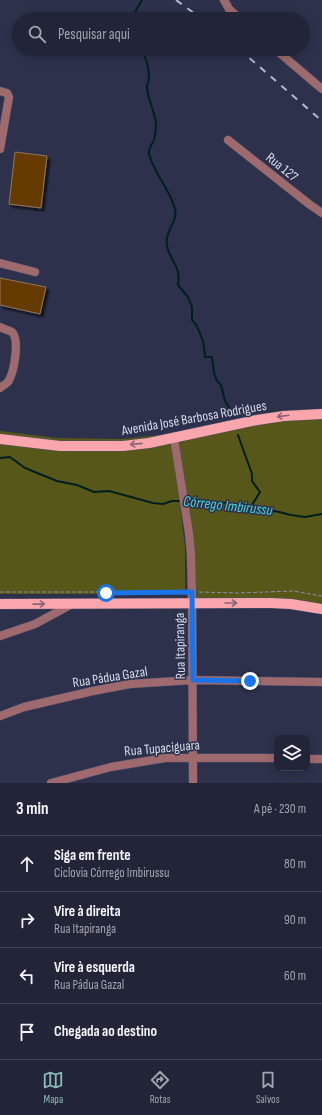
<!DOCTYPE html>
<html lang="pt">
<head>
<meta charset="utf-8">
<style>
	body { margin:0; font-family:"Sofia Sans Condensed",sans-serif; background:#2a2d40; color:#f1f3f6 }
	.controls { position:absolute; right:12px; bottom:12px; display:grid; overflow:hidden; border-radius:8px; box-shadow:0 2px 10px #0003 }
	.controls button { width:36px; height:36px; display:grid; place-items:center; padding:0; border:0; border-bottom:1px solid #3f4253; background:#222538; color:#f1f3f6; font:20px sans-serif }
	.stop { position:absolute; width:12px; height:12px; margin:-9px; border:3px solid #1a73e8; border-radius:50%; background:#fff }
	.stop.end { background:#1a73e8; border-color:#fff; box-shadow:0 1px 4px #0008 }
	.list { margin:0; padding:0; list-style:none }
	h2 { display:flex; justify-content:space-between; align-items:center; height:52px; margin:0; padding:0 16px; font-size:17px }
	h2 small { font-size:13px; font-weight:400; color:#a2a5ae }
	.list li { display:grid; grid-template-columns:26px 1fr auto; gap:12px; align-items:center; box-sizing:border-box; height:56px; padding:0 16px; border-top:1px solid #3f4253 }
	.list b { display:block; font-size:15px; white-space:nowrap }
	.list p { margin:0; font-size:13px; white-space:nowrap; color:#a2a5ae }
	.list em { font-size:13px; font-style:normal; color:#a2a5ae }
	.icon { flex:none; width:22px; height:22px; fill:none; stroke:currentColor; stroke-width:2; stroke-linecap:round; stroke-linejoin:round }
	.map { position:relative; flex:none; width:322px; height:783px; overflow:hidden }
	.search { position:absolute; background:#222538; box-shadow:0 2px 10px #0003; left:12px; right:12px; top:12px; height:44px; display:flex; align-items:center; gap:10px; box-sizing:border-box; padding:0 14px; border-radius:22px; color:#a2a5ae; font-size:15px }
	.sheet { height:276px; background:#222538 }
	nav { display:flex; justify-content:space-around; align-items:center; box-sizing:border-box; height:56px; border-top:1px solid #3f4253; background:#222538; font-size:11px; color:#a2a5ae }
	nav a { display:grid; justify-items:center; gap:2px }
	nav .on { color:#8bbbb9 }
	.map>svg:first-child { display:block }
	.green { fill:#565718 }
	.lines { fill:none; stroke-linecap:round; stroke-linejoin:round }
	.stream { stroke:#011f20; stroke-width:2 }
	.building { fill:#663a00; stroke:#8f765e; filter:url(#shadow) }
	.minor-casing { stroke:#4c5068; stroke-width:9 }
	.major-casing { stroke:#4c5068; stroke-width:11 }
	.path { stroke:#8b8fa4; stroke-width:1; stroke-dasharray:4 2; stroke-linecap:butt }
	.minor { stroke:#9e6a6e; stroke-width:8 }
	.major { stroke:#fba5ac; stroke-width:10 }
	.rail { stroke:#b5b9cc; stroke-width:2; stroke-dasharray:7 7; stroke-linecap:butt }
	.oneway { stroke:#8a6577 }
	.route { stroke:#1a73e8; stroke-width:5 }
	.labels { text-anchor:middle; dominant-baseline:central; stroke-width:3; stroke-linejoin:round; paint-order:stroke }
	.street-label { font-size:14px; fill:#d8dced; stroke:#2d314b }
	.water-label { font-size:15px; font-style:italic; fill:#45d6d9; stroke:#2d314b }
</style>
</head>
<body>
<div class="map">
<svg width="322" height="783" viewBox="0 0 322 783">
	<defs>
		<filter id="shadow"><feDropShadow dx="3" dy="3" stdDeviation="1" flood-color="#0009"/></filter>
	</defs>
	<rect width="100%" height="100%" fill="#2d314b"/>
	<!-- green -->
	<path class="green" d="M313,419h9v190l-135,-7c0,-32 1,-65 -7,-97l5,42v47h-185v-163l57,7 65,1 164,-18z"/>
	<g class="lines">
		<!-- stream -->
		<path class="stream" d="M131,19l11,-19
			M141,49c5,7 8,20 8,29 0,3 -2,6 -2,9 0,12 9,26 9,38 0,5 -1,11 -2,15 -2,5 -6,8 -5,14 5,20 21,35 26,55 3,14 -11,22 -8,37 4,18 14,18 11,39l10,12 4,10v13l5,6 6,15 2,16h7l2,16 3,8 4,4 4,16 7,11
			M238,435l14,39v7l8,11 -8,13 1,3 3,3
			M0,458l10,-1 15,11 32,13 20,4 17,7 15,-1 44,12 10,1 9,-3h10
			M186,501l41,2 8,2 13,7 27,-1 16,4 14,2 17,-3"/>
	</g>
	<!-- building -->
	<path class="building" d="M15,152l32,4 -6,52 -32,-4z
		M0,278l46,9 -6,27 -40,-9z"/>
	<g class="lines">
		<defs>
			<path id="minor" d="M224,0l5,9 11,10
				M275,49l47,40
				M0,91l7,2 2,4 -9,52
				M228,140l81,64 13,9
				M0,263l35,9
				M0,327c3,2 9,3 12,5 8,8 2,41 -4,50 -2,2 -6,4 -8,6
				M174,438l15,95 2,21 1,38 1,191
				M0,636l35,-12 39,-21
				M0,716l24,-9 69,-16 37,-7 63,-4 129,2
				M307,759h15
				M51,783l60,-16 54,-9h112"/>
			<path id="major" d="M0,439l60,7h63l26,-3 108,-23 27,-4 38,-2
				M0,604l271,-1 20,1 31,5"/>
		</defs>
		<!-- minor casing -->
		<use href="#minor" class="minor-casing"/>
		<!-- major casing -->
		<use href="#major" class="major-casing"/>
		<!-- path -->
		<path class="path" d="M0,592h184
			M199,592l39,1 55,-2 29,5"/>
		<!-- minor -->
		<use href="#minor" class="minor"/>
		<!-- major -->
		<use href="#major" class="major"/>
		<!-- rail -->
		<path class="rail" d="M176,0l26,19
			M239,49l83,72"/>
	</g>
	<!-- one-way arrows -->
	<defs><path id="oneway-shaft" d="M-6 0H5M1.5-3L5.5 0L1.5 3" fill="none" stroke-width="1.6" stroke-linecap="round" stroke-linejoin="round"/></defs>
	<g class="oneway">
		<use href="#oneway-shaft" transform="translate(283 416) rotate(173)"/>
		<use href="#oneway-shaft" transform="translate(136 444) rotate(174)"/>
		<use href="#oneway-shaft" transform="translate(231 603)"/>
		<use href="#oneway-shaft" transform="translate(39 604) rotate(-1)"/>
	</g>
	<g class="lines">
		<!-- route -->
		<path class="route" d="M106,593l86,-1 1,88 57,1"/>
	</g>
	<g class="labels">
		<!-- street labels -->
		<g class="street-label">
			<text transform="translate(282 167) rotate(39)">Rua 127</text>
			<text transform="translate(194 418) rotate(-10)">Avenida José Barbosa Rodrigues</text>
			<text transform="translate(180 646) rotate(-91)">Rua Itapiranga</text>
			<text transform="translate(110 677) rotate(-9)">Rua Pádua Gazal</text>
			<text transform="translate(162 748) rotate(-5)">Rua Tupaciguara</text>
		</g>
		<!-- water labels -->
		<g class="water-label">
			<text transform="translate(228 506) rotate(6)">Córrego Imbirussu</text>
		</g>
	</g>
</svg>
<div class="controls">
<button><svg class="icon" aria-label="layers" viewBox="0 0 24 24"><path d="M12 4l9 5-9 5-9-5zM3 14l9 5 9-5"/></svg></button>
</div>
<div class="stop" style="left:106px;top:593px"></div>
<div class="stop end" style="left:250px;top:681px"></div>
<div class="search"><svg class="icon" aria-label="search" viewBox="0 0 24 24"><circle cx="10" cy="10" r="6"/><path d="M15 15l6 6"/></svg>Pesquisar aqui</div>
</div>
<section class="sheet">
<h2>3 min<small>A pé · 230 m</small></h2>
<ul class="list">
<li><svg class="icon" aria-label="ahead" viewBox="0 0 24 24"><path d="M12 20V5M6 11l6-6 6 6"/></svg><div><b>Siga em frente</b><p>Ciclovia Córrego Imbirussu</p></div><em>80 m</em></li>
<li><svg class="icon" aria-label="right" viewBox="0 0 24 24"><path d="M7 20v-9h11M14 6l5 5-5 5"/></svg><div><b>Vire à direita</b><p>Rua Itapiranga</p></div><em>90 m</em></li>
<li><svg class="icon" aria-label="left" viewBox="0 0 24 24"><path d="M17 20v-9H6M10 6l-5 5 5 5"/></svg><div><b>Vire à esquerda</b><p>Rua Pádua Gazal</p></div><em>60 m</em></li>
<li><svg class="icon" aria-label="arrive" viewBox="0 0 24 24"><path d="M6 21V4h12l-3 4 3 4H6"/></svg><div><b>Chegada ao destino</b></div></li>
</ul>
</section>
<nav>
<a class="on"><svg class="icon" aria-label="map" viewBox="0 0 24 24"><path d="M3 6l6-2 6 2 6-2v14l-6 2-6-2-6 2zM9 4v14M15 6v14"/></svg>Mapa</a>
<a><svg class="icon" aria-label="directions" viewBox="0 0 24 24"><path d="M12 3l9 9-9 9-9-9zM9 14v-3h6M13 9l2 2-2 2"/></svg>Rotas</a>
<a><svg class="icon" aria-label="saved" viewBox="0 0 24 24"><path d="M7 4h10v16l-5-4-5 4z"/></svg>Salvos</a>
</nav>
</body>
</html>
